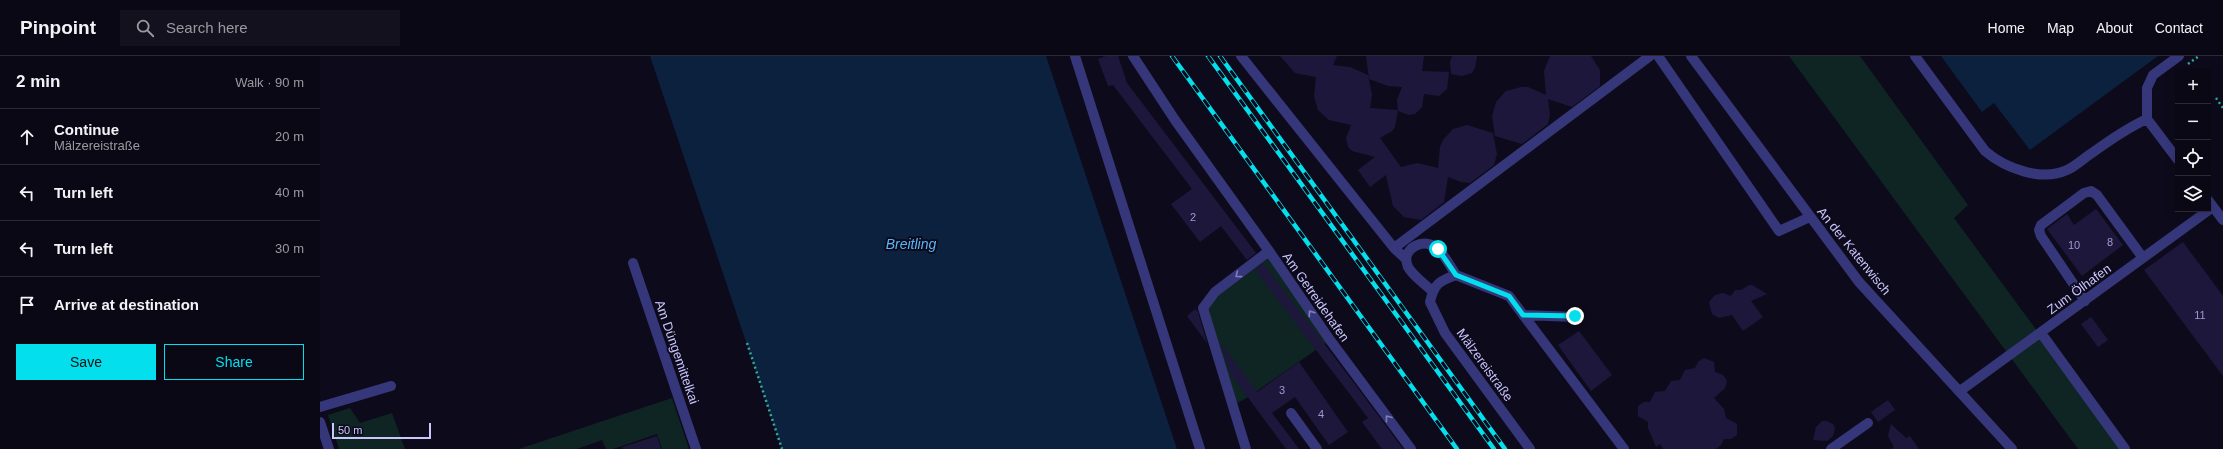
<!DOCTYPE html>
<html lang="en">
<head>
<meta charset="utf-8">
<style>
	body { margin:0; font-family:Helvetica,sans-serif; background:#13111d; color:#f1f3f6 }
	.controls { position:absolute; right:12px; top:12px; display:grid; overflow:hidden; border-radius:0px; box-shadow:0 2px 10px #0003 }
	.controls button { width:36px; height:36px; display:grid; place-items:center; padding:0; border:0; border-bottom:1px solid #2a2934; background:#0a0814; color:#f1f3f6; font:20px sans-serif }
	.scale { position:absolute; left:12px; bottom:10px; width:99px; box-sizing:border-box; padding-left:4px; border:2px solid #cac6fe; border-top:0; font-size:11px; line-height:14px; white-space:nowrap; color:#cac6fe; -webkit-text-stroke:3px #0d0b1b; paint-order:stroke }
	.stop { position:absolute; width:12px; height:12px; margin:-9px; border:3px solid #03dfed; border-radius:50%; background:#fff }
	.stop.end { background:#03dfed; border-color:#fff; box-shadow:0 1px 4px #0008 }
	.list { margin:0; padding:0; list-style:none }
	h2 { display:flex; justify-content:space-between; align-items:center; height:52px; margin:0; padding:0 16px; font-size:17px }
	h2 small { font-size:13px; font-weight:400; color:#999aa0 }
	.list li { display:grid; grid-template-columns:26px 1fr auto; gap:12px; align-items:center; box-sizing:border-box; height:56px; padding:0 16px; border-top:1px solid #2a2934 }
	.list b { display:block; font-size:15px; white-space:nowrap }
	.list p { margin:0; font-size:13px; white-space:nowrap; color:#999aa0 }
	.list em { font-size:13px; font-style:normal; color:#999aa0 }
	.actions { display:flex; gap:8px; padding:12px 16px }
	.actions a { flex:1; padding:9px 0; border:1px solid #03dfed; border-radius:0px; text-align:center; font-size:14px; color:#03dfed }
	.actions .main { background:#03dfed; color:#111 }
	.icon { flex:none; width:22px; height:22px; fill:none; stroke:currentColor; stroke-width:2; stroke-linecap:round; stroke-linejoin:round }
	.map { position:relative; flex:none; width:1903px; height:393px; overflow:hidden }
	header { display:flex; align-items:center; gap:24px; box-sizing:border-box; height:56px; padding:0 20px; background:#0a0814; border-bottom:1px solid #2a2934 }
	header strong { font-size:19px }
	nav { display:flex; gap:22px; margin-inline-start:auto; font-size:14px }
	.search { width:280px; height:36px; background:#13111d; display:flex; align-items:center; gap:10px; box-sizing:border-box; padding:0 14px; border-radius:0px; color:#999aa0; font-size:15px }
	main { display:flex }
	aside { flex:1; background:#0a0814 }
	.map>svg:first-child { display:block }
	.green { fill:#0e2523 }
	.water { fill:#0c213e }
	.building { fill:#1d173c }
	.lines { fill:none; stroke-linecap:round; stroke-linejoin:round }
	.path { stroke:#2eaa9e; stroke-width:2.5; stroke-dasharray:2 3; stroke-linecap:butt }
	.minor { stroke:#36377a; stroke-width:10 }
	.rail-casing { stroke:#03dfed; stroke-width:4.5 }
	.rail { stroke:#0d0b1b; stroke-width:3; stroke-dasharray:9; stroke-linecap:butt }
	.oneway { stroke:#807ebc }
	.route { stroke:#03dfed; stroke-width:5 }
	.labels { text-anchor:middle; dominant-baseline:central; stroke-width:4; stroke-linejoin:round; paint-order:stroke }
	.number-label { font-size:11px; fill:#9f9ace }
	.street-label { font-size:13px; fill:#cac6fe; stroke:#0d0b1b }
	.water-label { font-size:14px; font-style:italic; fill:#56b6fd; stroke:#0d0b1b }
</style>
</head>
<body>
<header>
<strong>Pinpoint</strong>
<div class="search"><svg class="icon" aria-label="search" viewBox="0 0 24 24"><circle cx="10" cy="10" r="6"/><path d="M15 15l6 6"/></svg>Search here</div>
<nav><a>Home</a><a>Map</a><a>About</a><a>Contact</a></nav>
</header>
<main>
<aside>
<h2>2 min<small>Walk · 90 m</small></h2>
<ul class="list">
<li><svg class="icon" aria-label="ahead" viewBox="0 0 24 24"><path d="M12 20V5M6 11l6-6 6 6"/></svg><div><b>Continue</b><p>Mälzereistraße</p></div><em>20 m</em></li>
<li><svg class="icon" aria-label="left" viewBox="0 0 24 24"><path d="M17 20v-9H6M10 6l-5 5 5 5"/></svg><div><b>Turn left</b></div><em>40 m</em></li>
<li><svg class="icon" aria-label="left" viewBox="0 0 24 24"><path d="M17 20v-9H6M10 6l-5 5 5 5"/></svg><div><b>Turn left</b></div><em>30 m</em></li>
<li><svg class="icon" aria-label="arrive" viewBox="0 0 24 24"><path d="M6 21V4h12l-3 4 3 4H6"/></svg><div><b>Arrive at destination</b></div></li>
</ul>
<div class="actions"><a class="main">Save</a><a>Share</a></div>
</aside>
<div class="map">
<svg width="1903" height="393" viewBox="0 0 1903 393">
	<rect width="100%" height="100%" fill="#0d0b1b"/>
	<!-- green -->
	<path class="green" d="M1469,0h71l108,149 -14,13 170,231h-46z
		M949,195l61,89 -80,56 -18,10 -29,-98z
		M352,342l17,51h-27l-5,-15 -44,15h-7l-4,-9 -25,9h-58z
		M30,352l10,15 32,-10 13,36h-66l-11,-34z"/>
	<!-- water -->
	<path class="water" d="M330,0h396l131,393h-395z
		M1621,0h217l-128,94 -36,-47 -12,9z"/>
	<!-- building -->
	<path class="building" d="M786,0h12l9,27 129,170 -9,7 -26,-34 -21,16 -29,-38 21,-15 -79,-104 -5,1 -10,-27z
		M960,0h57l-4,9 17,2 18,8 4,20 -2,13 28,2 -3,17 -3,4 -12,7 21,29 16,-4 21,5 2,-21 3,-7 10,-11 14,-4 26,8 4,21 -3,11 -24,18 -9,-1 -13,-5 -4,25 -23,18 -17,-3 -11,-11 -7,-31 -16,12 -12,-17 17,-13 -23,-6 -4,-4 -2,-9 5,-13 -22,-5 -11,-10 -4,-14 2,-19 -21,-4z
		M1046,0h58l-2,15 27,1 -2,17 -8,7 -15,-2 -2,13 -7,7 -6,1 -11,-4 -1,-11 5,-13 -14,-1 -19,-7z
		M1132,0h25l-2,12 -3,5 -10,3 -11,-2 -1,-12z
		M1230,0h41l9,14v16l-28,21 -24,-8 2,16 -2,9 -26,20 -27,-8 -3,-20 4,-14 10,-11 15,-4h7l18,8 -2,-24z
		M1776,153l27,36 -41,31 -35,-47 20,-15 7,11z
		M1863,186l40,54v80l-79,-106z
		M943,207l91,120 49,66h-21l-20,-27 6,-4 -113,-148z
		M1429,229h3l15,9 -16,7 12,16 -20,14 -11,-16 -13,3 -7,-4 -3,-12 6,-7 8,-2 8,3 4,-6h6z
		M875,253l3,3 9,31 -20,-27z
		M1771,261l17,23 -10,7 -17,-23z
		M1259,275l33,44 -21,16 -33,-46z
		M901,287l36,49 42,-30 49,70 -19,13 -34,-48 -23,16 27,36h-13l-56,-76z
		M1384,302l10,4 1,10 8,3 4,6 -2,7 -11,10 10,11 2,9 11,6v11l-6,4h-7l-3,6 -5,4h-53l-3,-5 -4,3 -8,-19v-6l-10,-6v-10l6,-4h6l5,-10 10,-1 6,-10 9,-1 5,-10 10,-2 3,-6z
		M1568,344l7,10 -17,12 -7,-10z
		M1502,365h4l7,3 2,4 -2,8 -6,5 -14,-1 3,-13z
		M1571,368l15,14 4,-2 9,13h-28l3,-2 -6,-11z
		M337,380l4,13h-38l-1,-2z"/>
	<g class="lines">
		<!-- path -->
		<path class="path" d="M1868,8l11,-8
			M1896,42l7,10
			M427,287l35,106"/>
		<!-- minor -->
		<path class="minor" d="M755,0l125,393
			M813,0l42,64 94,131 61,89 81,109
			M921,0l153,192 12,11
			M1338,0l121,175 31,-14
			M1371,0l168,226 153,167
			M1595,0l70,95c20,17 56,31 82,19 9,-4 17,-12 25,-17 18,-13 35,-25 55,-34
			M1858,104l-31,-41v-31l6,-13 26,-19
			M1888,144l15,20
			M1074,192l256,-192
			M313,207l63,186
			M1136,219l53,21 115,153
			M1112,235c-7,-7 -19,-15 -24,-24 -8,-19 17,-31 30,-18 7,7 13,18 18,26 -17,6 -22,9 -26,27l15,31 85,116
			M1765,245l-44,-65 -2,-6 2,-5 43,-32 7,-2 6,4 46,63
			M1203,259l52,2
			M1721,277l84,116
			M1640,335l253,-184
			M0,351l71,-21
			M971,357l26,36
			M0,366l9,27
			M926,393l-43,-141 12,-16 54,-41
			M1511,393l37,-26"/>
		<defs>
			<path id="rail" d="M852,0l285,393
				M888,0l286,393
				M900,0l285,393"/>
		</defs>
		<!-- rail casing -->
		<use href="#rail" class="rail-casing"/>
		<!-- rail -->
		<use href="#rail" class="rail"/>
	</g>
	<!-- one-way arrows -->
	<defs><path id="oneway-chevron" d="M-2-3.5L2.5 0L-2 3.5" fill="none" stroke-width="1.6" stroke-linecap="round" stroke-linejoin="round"/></defs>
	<g class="oneway">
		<use href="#oneway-chevron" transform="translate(918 219) rotate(143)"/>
		<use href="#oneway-chevron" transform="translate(991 257) rotate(-124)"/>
		<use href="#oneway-chevron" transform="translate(1068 362) rotate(-127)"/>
	</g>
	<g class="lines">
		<!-- route -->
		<path class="route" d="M1118,193l18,26 53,21 14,19 52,1"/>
	</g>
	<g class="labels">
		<!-- number labels -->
		<g class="number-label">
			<text x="873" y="161">2</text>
			<text x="1790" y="186">8</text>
			<text x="1754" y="189">10</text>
			<text x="1880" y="259">11</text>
			<text x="962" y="334">3</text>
			<text x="1001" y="358">4</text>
		</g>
		<!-- street labels -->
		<g class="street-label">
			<text transform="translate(1534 195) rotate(51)">An der Katenwisch</text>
			<text transform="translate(1759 233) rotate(-36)">Zum Ölhafen</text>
			<text transform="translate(996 241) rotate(55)">Am Getreidehafen</text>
			<text transform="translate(357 296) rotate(71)">Am Düngemittelkai</text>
			<text transform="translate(1165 309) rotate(54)">Mälzereistraße</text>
		</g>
		<!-- water labels -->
		<g class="water-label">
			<text x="591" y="188">Breitling</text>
		</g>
	</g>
</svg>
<div class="controls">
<button>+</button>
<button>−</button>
<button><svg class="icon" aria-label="locate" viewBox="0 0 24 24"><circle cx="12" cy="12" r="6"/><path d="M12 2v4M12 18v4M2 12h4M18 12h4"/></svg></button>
<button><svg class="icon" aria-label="layers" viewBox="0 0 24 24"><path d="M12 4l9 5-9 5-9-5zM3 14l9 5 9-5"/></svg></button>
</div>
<div class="scale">50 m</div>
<div class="stop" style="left:1118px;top:193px"></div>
<div class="stop end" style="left:1255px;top:260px"></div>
</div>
</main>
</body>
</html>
